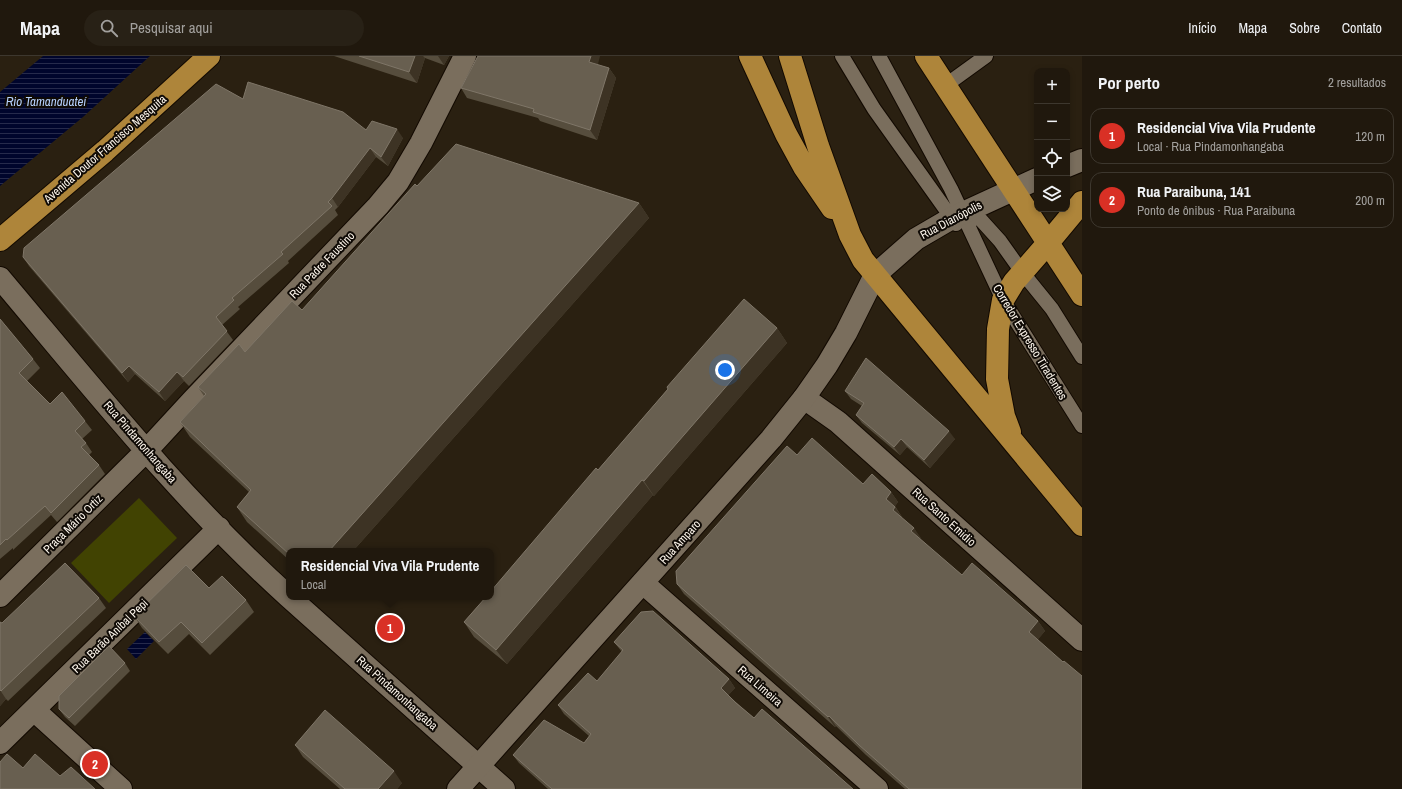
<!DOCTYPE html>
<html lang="pt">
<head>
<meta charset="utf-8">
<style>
	body { margin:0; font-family:"Archivo Narrow",sans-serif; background:#282116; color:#f1f3f6 }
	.controls { position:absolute; right:12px; top:12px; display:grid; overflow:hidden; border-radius:8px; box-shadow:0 2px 6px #0003 }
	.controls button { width:36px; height:36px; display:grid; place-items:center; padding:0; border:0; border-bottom:1px solid #3d372e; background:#20180d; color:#f1f3f6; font:20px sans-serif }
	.you { position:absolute; left:725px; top:314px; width:14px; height:14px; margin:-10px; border:3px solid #fff; border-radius:50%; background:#1a73e8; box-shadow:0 0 0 6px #1a73e833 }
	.badge { display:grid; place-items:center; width:26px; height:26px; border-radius:50%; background:#d93025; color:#fff; font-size:13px; font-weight:700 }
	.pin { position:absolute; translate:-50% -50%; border:2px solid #fff; box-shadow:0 1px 4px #0006 }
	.popup { position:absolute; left:286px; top:492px; width:208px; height:52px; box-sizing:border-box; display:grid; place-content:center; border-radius:8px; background:#20180d; filter:drop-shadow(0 1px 3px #0005); font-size:13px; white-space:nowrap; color:#a2a09d }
	.popup b { font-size:15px; color:#f1f3f6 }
	.popup::after { content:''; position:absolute; left:50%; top:100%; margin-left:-8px; border:8px solid transparent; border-top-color:#20180d }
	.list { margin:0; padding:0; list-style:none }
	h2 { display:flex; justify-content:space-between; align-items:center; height:52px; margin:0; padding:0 16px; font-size:17px }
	h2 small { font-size:13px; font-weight:400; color:#a2a09d }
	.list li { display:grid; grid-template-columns:26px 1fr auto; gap:12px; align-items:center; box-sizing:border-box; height:56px; margin:0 8px 8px; padding:0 8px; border:1px solid #3d372e; border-radius:12px }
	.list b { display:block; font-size:15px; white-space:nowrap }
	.list p { margin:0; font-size:13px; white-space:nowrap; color:#a2a09d }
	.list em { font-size:13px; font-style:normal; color:#a2a09d }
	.icon { flex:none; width:22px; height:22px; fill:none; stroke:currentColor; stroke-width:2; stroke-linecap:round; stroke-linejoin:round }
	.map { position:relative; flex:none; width:1082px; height:733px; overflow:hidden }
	header { display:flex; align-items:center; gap:24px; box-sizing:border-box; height:56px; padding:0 20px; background:#20180d; border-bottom:1px solid #3d372e }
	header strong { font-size:19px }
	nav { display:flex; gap:22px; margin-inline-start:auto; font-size:14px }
	.search { width:280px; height:36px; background:#282116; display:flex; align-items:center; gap:10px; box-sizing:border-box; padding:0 14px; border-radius:22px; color:#a2a09d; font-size:15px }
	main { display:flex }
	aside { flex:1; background:#20180d }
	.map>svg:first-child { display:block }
	.park { fill:#414302 }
	.water { fill:url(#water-rules) }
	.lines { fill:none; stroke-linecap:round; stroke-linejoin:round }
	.service-casing { stroke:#120901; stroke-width:16 }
	.minor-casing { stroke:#120901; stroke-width:24 }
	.tertiary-casing { stroke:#120901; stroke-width:24 }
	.trunk-casing { stroke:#120901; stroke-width:24 }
	.service { stroke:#7a6e5d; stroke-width:14 }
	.minor { stroke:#7a6e5d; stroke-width:22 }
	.tertiary { stroke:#7a6e5d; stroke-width:22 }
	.trunk { stroke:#ae853a; stroke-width:22 }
	.wall { fill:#564d3d }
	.shaded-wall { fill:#3d3324 }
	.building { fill:#685f50; stroke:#7f7668 }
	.labels { text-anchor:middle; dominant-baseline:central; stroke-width:4; stroke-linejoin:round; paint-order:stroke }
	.street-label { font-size:12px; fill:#fbf4ea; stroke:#0f0a05 }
	.water-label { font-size:13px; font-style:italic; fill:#b6d1fd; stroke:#0f0a05 }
</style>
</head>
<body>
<header>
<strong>Mapa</strong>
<div class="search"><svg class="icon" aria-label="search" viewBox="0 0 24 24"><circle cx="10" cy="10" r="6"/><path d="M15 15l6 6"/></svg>Pesquisar aqui</div>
<nav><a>Início</a><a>Mapa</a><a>Sobre</a><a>Contato</a></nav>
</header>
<main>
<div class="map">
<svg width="1082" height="733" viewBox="0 0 1082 733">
	<defs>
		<pattern id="water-rules" width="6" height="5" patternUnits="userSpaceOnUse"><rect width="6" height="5" fill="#00052c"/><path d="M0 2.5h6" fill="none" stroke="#262a4b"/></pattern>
	</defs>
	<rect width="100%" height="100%" fill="#2a2011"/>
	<!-- park -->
	<path class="park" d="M139,442l38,40 -68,65 -38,-40z"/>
	<!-- water -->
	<path class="water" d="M43,0h107l-67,61 -83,69v-94z
		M145,576l9,9 -18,18 -9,-10z"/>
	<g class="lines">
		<defs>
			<path id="service" d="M842,0l32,53 82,115
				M879,0l72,133 52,111 79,126
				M946,29l40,-29
				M962,157l19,7 19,21 22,31 30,37 30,48"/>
			<path id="minor" d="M0,222c92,109 182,223 289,319
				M804,342l34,24 244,218
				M643,527l234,206
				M0,540l146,-145 47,-51 185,-194 20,-24 23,-39 44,-87
				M289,541l215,192
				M34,654l87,79
				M0,687l219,-215"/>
			<path id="tertiary" d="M1067,110l15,-6
				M458,733l313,-350 33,-41 23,-33 19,-32 29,-58 41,-36 36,-21 85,-39"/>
			<path id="trunk" d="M750,0l36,78 18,33 28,41
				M790,0l28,90 32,89 13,25 219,265
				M926,0l156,239
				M0,184l105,-89 104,-95
				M1010,376l-6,-16 -7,-37 1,-50 5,-29 11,-18 34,-39 34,-41"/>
		</defs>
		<!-- service casing -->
		<use href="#service" class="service-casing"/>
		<!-- minor casing -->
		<use href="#minor" class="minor-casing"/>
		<!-- tertiary casing -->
		<use href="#tertiary" class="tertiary-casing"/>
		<!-- trunk casing -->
		<use href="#trunk" class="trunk-casing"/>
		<!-- service -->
		<use href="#service" class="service"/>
		<!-- minor -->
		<use href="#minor" class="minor"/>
		<!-- tertiary -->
		<use href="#tertiary" class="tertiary"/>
		<!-- trunk -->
		<use href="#trunk" class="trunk"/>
	</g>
	<!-- wall -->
	<path class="wall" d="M334,0h115l-5,9 -19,-7 -8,25z
		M598,9l11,3 7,10 -19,62 -57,-19 -2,-3 -71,-20 -6,-10z
		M243,43l160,39 -15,28 -12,-9 -38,50 -3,3 3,5 -50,46 1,2 -51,44 2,2 -18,16 11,15 -44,46 -5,-5 -19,20 -30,-27 -7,8 -99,-116 -6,-9z
		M417,130l222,17 10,15 -296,333h-64v9l-42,-38 -10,-15 12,-15 -59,-55 -10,-15 24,-26 -6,-9 104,-77z
		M0,263l33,40 7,9 -13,13 23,23 35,17 7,9 -10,9 4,4 6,9 -3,3 10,10 6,9 -48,48 -6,-7 -38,35v-2l-13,11z
		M777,272l10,15 -133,153 -1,-1 -146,169 -33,-27 -10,-15 134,-152 70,-81 -1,-2z
		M845,335l110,48 -25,29 -23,-21 -7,8 -38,-32 -6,-8 6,-9 -11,-7z
		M797,399l66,29 28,8 7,10 -3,4 7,11v1l12,10 6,11 42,36 76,46 7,10 -7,8 44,150h-177l-39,-34 -30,-29 -1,1 -151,-133 -7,-10z
		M209,532l37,12 8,12 -44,43 -21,-21 -21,20 -26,-26 -8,-12z
		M99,542l7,10 -98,93 -2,-2 -6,7 2,-83z
		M614,586l115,37 6,9 -7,7 26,23 99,71h-305l-29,-26 -6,-8 71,-12 5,-7 -25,-22 -6,-9 39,-24 25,-29z
		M125,607l5,8 -55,55 -10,-9 -6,-8z
		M295,689l107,38 -5,6h-57l-37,-32z"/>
	<!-- shaded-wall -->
	<path class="shaded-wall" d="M415,0h8l2,2 -8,25 -8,-11z
		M438,0h11l-5,9z
		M591,0h9l-4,16 -7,-10z
		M609,12l7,10 -19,62 -7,-10z
		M397,73l6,9 -15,28 -7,-9z
		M370,92l6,9 -38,50 -6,-9z
		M639,147l10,15 -296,333h-24z
		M777,272l10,15 -133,153 -10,-15z
		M129,310l6,8 -7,8 -6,-9z
		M177,316l7,9 -19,20 -6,-9z
		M949,375l6,8 -25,29 -6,-8z
		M901,383l6,8 -7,8 -6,-8z
		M642,424l11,15 -146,169 -11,-14z
		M891,436l7,10 -5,7 -7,-10z
		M895,451l7,10 -2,3 -7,-10z
		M914,472l7,10 -3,3 -7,-10z
		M1038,565l7,10 -9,11 -7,-10z
		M729,623l6,9 -8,9 -6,-9z
		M0,634l6,9 -6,7z
		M829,660l7,10 -1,1 -7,-10z
		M394,715l8,12 -5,6h-19z"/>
	<!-- building -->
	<path class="building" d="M359,0h56l-6,16z
		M478,0h113l-2,6 20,6 -19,62 -57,-18 1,-3 -73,-21z
		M248,26l95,30 23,18 6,-9 25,8 -16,28 -11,-9 -38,50 -4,4 4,4 -51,46 2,2 -51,44 2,2 -18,17 11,14 -44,46 -6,-5 -18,20 -30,-26 -7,7 -99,-116 1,-9 192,-164 27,15z
		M456,88l183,59 -310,348h-40v3l-52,-47 14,-17 -71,-68 26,-28 -8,-7 41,-43 6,8 47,-51 10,9 113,-126 2,2z
		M744,243l33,29 -133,153 -2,-1 -146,170 -32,-28 22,-25h5v-6l105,-123 2,2 70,-81 -1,-2z
		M0,263l33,40 -14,14 31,31 12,-12 23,29 -10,10 11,12 -5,4 18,18 -48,48 -6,-7 -38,34 -1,-1 -6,6z
		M866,302l83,73 -25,29 -23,-21 -7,8 -38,-32 8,-12 -19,-12z
		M812,382l51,46 9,-10 19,18 -5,7 9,8 -2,3 21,18 -3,3 51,44 10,-12 66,58 -9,11 34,30 1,-1 18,15v113h-173l-50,-44 -30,-29 -1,1 -151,-133 -1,-13 111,-125 10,9z
		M65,507l34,35 -98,93 -1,-1v-68l2,1z
		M186,509l23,23 13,-12 24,24 -44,43 -21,-21 -22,20 -25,-26z
		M653,555l76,68 -8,9 15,15 18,15 8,-9 91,80h-301l-39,-34 31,-35 40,23 7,-9 -33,-29 30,-32 9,8 26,-31 -9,-8 27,-30z
		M109,590l16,17 -56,55 -10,-9v-13z
		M325,654l69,61 -16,18h-33l-50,-44z
		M7,698l16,14 12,-14 25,22 11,-9 24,22h-95v-27z"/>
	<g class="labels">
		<!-- street labels -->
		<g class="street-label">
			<text transform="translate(105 93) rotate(-41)">Avenida Doutor Francisco Mesquita</text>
			<text transform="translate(951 164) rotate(-28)">Rua Dianópolis</text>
			<text transform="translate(322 209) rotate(-46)">Rua Padre Faustino</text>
			<text transform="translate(1030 286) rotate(59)">Corredor Expresso Tiradentes</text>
			<text transform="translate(140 386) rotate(49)">Rua Pindamonhangaba</text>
			<text transform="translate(944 461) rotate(42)">Rua Santo Emidio</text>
			<text transform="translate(73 468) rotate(-45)">Praça Mário Ortiz</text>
			<text transform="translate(680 486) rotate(-48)">Rua Amparo</text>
			<text transform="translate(110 580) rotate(-44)">Rua Barão Aníbal Pepi</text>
			<text transform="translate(760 630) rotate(41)">Rua Limeira</text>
			<text transform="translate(397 637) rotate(42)">Rua Pindamonhangaba</text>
		</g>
		<!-- water labels -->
		<g class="water-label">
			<text x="46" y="45">Rio Tamanduateí</text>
		</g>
	</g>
</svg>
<div class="controls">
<button>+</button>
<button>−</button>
<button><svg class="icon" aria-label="locate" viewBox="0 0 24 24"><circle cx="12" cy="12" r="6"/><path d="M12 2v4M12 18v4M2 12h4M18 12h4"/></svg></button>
<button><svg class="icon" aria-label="layers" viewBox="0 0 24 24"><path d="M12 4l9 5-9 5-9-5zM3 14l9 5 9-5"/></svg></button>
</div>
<div class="you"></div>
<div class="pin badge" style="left:390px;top:572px">1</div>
<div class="popup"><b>Residencial Viva Vila Prudente</b>Local</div>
<div class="pin badge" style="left:95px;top:708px">2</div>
</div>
<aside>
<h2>Por perto<small>2 resultados</small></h2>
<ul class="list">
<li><span class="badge">1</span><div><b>Residencial Viva Vila Prudente</b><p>Local · Rua Pindamonhangaba</p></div><em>120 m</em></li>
<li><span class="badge">2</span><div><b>Rua Paraibuna, 141</b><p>Ponto de ônibus · Rua Paraibuna</p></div><em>200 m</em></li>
</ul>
</aside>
</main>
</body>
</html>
